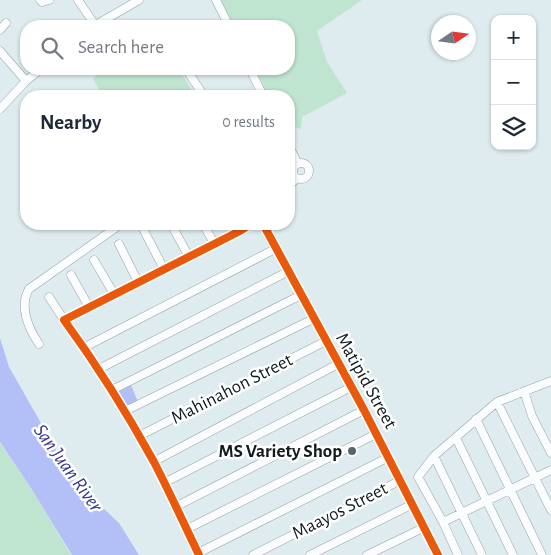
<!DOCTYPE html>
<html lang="en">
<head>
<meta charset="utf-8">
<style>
	body { margin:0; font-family:"Alegreya Sans",sans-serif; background:#f6f6f7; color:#1f2937 }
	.controls { position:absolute; right:15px; top:15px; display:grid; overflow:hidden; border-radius:10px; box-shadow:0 1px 4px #0004 }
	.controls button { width:45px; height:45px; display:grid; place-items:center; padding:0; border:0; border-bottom:1px solid #e0e1e3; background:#fff; color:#1f2937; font:25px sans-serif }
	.compass { position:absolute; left:431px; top:15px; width:45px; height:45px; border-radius:50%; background:#fff; box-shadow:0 1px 4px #0004; rotate:77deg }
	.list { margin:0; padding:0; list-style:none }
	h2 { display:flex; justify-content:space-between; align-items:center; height:65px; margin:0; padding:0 20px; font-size:21px }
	h2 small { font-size:16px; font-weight:400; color:#747a83 }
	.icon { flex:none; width:28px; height:28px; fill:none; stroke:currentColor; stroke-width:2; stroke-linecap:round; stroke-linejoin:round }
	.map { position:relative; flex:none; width:551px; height:555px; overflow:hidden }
	.search { position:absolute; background:#fff; box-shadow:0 1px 4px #0004; left:20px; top:20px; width:275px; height:55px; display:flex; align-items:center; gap:12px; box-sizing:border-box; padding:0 18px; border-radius:20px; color:#747a83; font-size:19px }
	.panel { position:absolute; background:#fff; box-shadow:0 1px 4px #0004; left:20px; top:90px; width:275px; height:140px; border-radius:20px }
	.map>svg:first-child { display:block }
	.green { fill:#bfe4d0 }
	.water { fill:#b3bff7 }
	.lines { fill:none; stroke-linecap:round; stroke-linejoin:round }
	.street-casing { stroke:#98a2a5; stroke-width:9 }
	.street { stroke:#fafcfd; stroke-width:8 }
	.cycleway-casing { stroke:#fff; stroke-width:11 }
	.cycleway { stroke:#e8590c; stroke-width:8 }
	.poi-dot { fill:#596466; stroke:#fff; stroke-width:2 }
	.labels { text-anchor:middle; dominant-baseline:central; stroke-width:5; stroke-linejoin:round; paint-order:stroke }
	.street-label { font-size:19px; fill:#111a1c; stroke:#fff }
	.poi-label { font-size:19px; font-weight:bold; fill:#111a1c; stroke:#fff; text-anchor:end }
	.water-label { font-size:20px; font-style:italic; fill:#373993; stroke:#fff }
</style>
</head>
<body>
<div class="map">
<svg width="551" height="555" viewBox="0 0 551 555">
	<rect width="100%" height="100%" fill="#deecef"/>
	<!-- green -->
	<path class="green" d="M220,0h142l-45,31 10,31 20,31 -45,24 -1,12 -12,-4v-29h-20l-14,-27h34v-43h-56z
		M103,69h76l16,27h-92l-10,-17z
		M0,443l31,45 40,67h-71z"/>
	<!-- water -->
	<path class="water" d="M0,338l9,29 65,114 45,42 20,32h-67l-41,-67 -31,-46z
		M131,385l7,17 -11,7 -9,-18z"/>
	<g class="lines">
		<defs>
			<path id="street" d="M40,0l2,2 7,-2
				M78,0l17,25
				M216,0l13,26
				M99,23l12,3
				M94,26l45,-26
				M0,30l6,-7
				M0,51l26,30
				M186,69l18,27
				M250,69l13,27
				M0,109l26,-28 15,-12
				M289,146l9,18
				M293 171a8 8 0 1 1 16 0a8 8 0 1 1-16 0Z
				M289,186l8,-8
				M171,224l18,33
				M203,224l11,19
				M263,224l101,186 74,145
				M141,225l23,44
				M119,244l19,38
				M94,260l20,34
				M71,275l18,32
				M49,297l15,23
				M39,344c-11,-16 -20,-38 -10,-55l92,-65
				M85,347l192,-99
				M99,369l190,-98
				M112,390l189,-95
				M524,391l8,25 19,37
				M497,402l54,108
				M125,411l188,-92
				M476,419l66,136
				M139,436l187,-95
				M456,438l57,117
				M434,456l48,99
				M153,462l185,-98
				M164,483l187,-96
				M175,507l189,-97
				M443,522l108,-52
				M187,529l189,-95
				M198,553l191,-96
				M199,555c-15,-31 -29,-62 -45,-93 -27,-49 -57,-97 -90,-142l174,-88 13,-8
				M253,555l148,-75
				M310,555l103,-51
				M367,555l58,-28
				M458,555l-15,-33 -25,-45 16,-21 63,-54 54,-21"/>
		</defs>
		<!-- street casing -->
		<use href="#street" class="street-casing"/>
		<!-- street -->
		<use href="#street" class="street"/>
		<defs>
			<path id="cycleway" d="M263,224l101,186 74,145
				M199,555c-15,-31 -29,-62 -45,-93 -27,-49 -57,-97 -90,-142l174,-88 13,-8"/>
		</defs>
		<!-- cycleway casing -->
		<use href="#cycleway" class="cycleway-casing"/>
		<!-- cycleway -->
		<use href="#cycleway" class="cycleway"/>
	</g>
	<!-- markers -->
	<circle class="poi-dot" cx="352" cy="451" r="5"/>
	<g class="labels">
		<!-- street labels -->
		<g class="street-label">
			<text transform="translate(366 381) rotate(61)">Matipid Street</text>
			<text transform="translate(232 389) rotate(-27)">Mahinahon Street</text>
			<text transform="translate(340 511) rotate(-27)">Maayos Street</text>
		</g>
		<!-- poi labels -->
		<g class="poi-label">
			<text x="342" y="451">MS Variety Shop</text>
		</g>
		<!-- water labels -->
		<g class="water-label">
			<text transform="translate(68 468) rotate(54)">San Juan River</text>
		</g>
	</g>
</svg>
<div class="controls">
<button>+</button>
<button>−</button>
<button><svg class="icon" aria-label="layers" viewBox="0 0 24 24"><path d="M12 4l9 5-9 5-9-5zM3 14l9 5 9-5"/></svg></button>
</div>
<svg class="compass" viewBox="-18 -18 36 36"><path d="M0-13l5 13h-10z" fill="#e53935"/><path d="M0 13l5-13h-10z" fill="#747a83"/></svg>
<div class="search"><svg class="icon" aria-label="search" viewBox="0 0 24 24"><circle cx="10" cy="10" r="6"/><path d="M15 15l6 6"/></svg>Search here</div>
<section class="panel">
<h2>Nearby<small>0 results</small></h2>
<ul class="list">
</ul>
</section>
</div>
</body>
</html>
